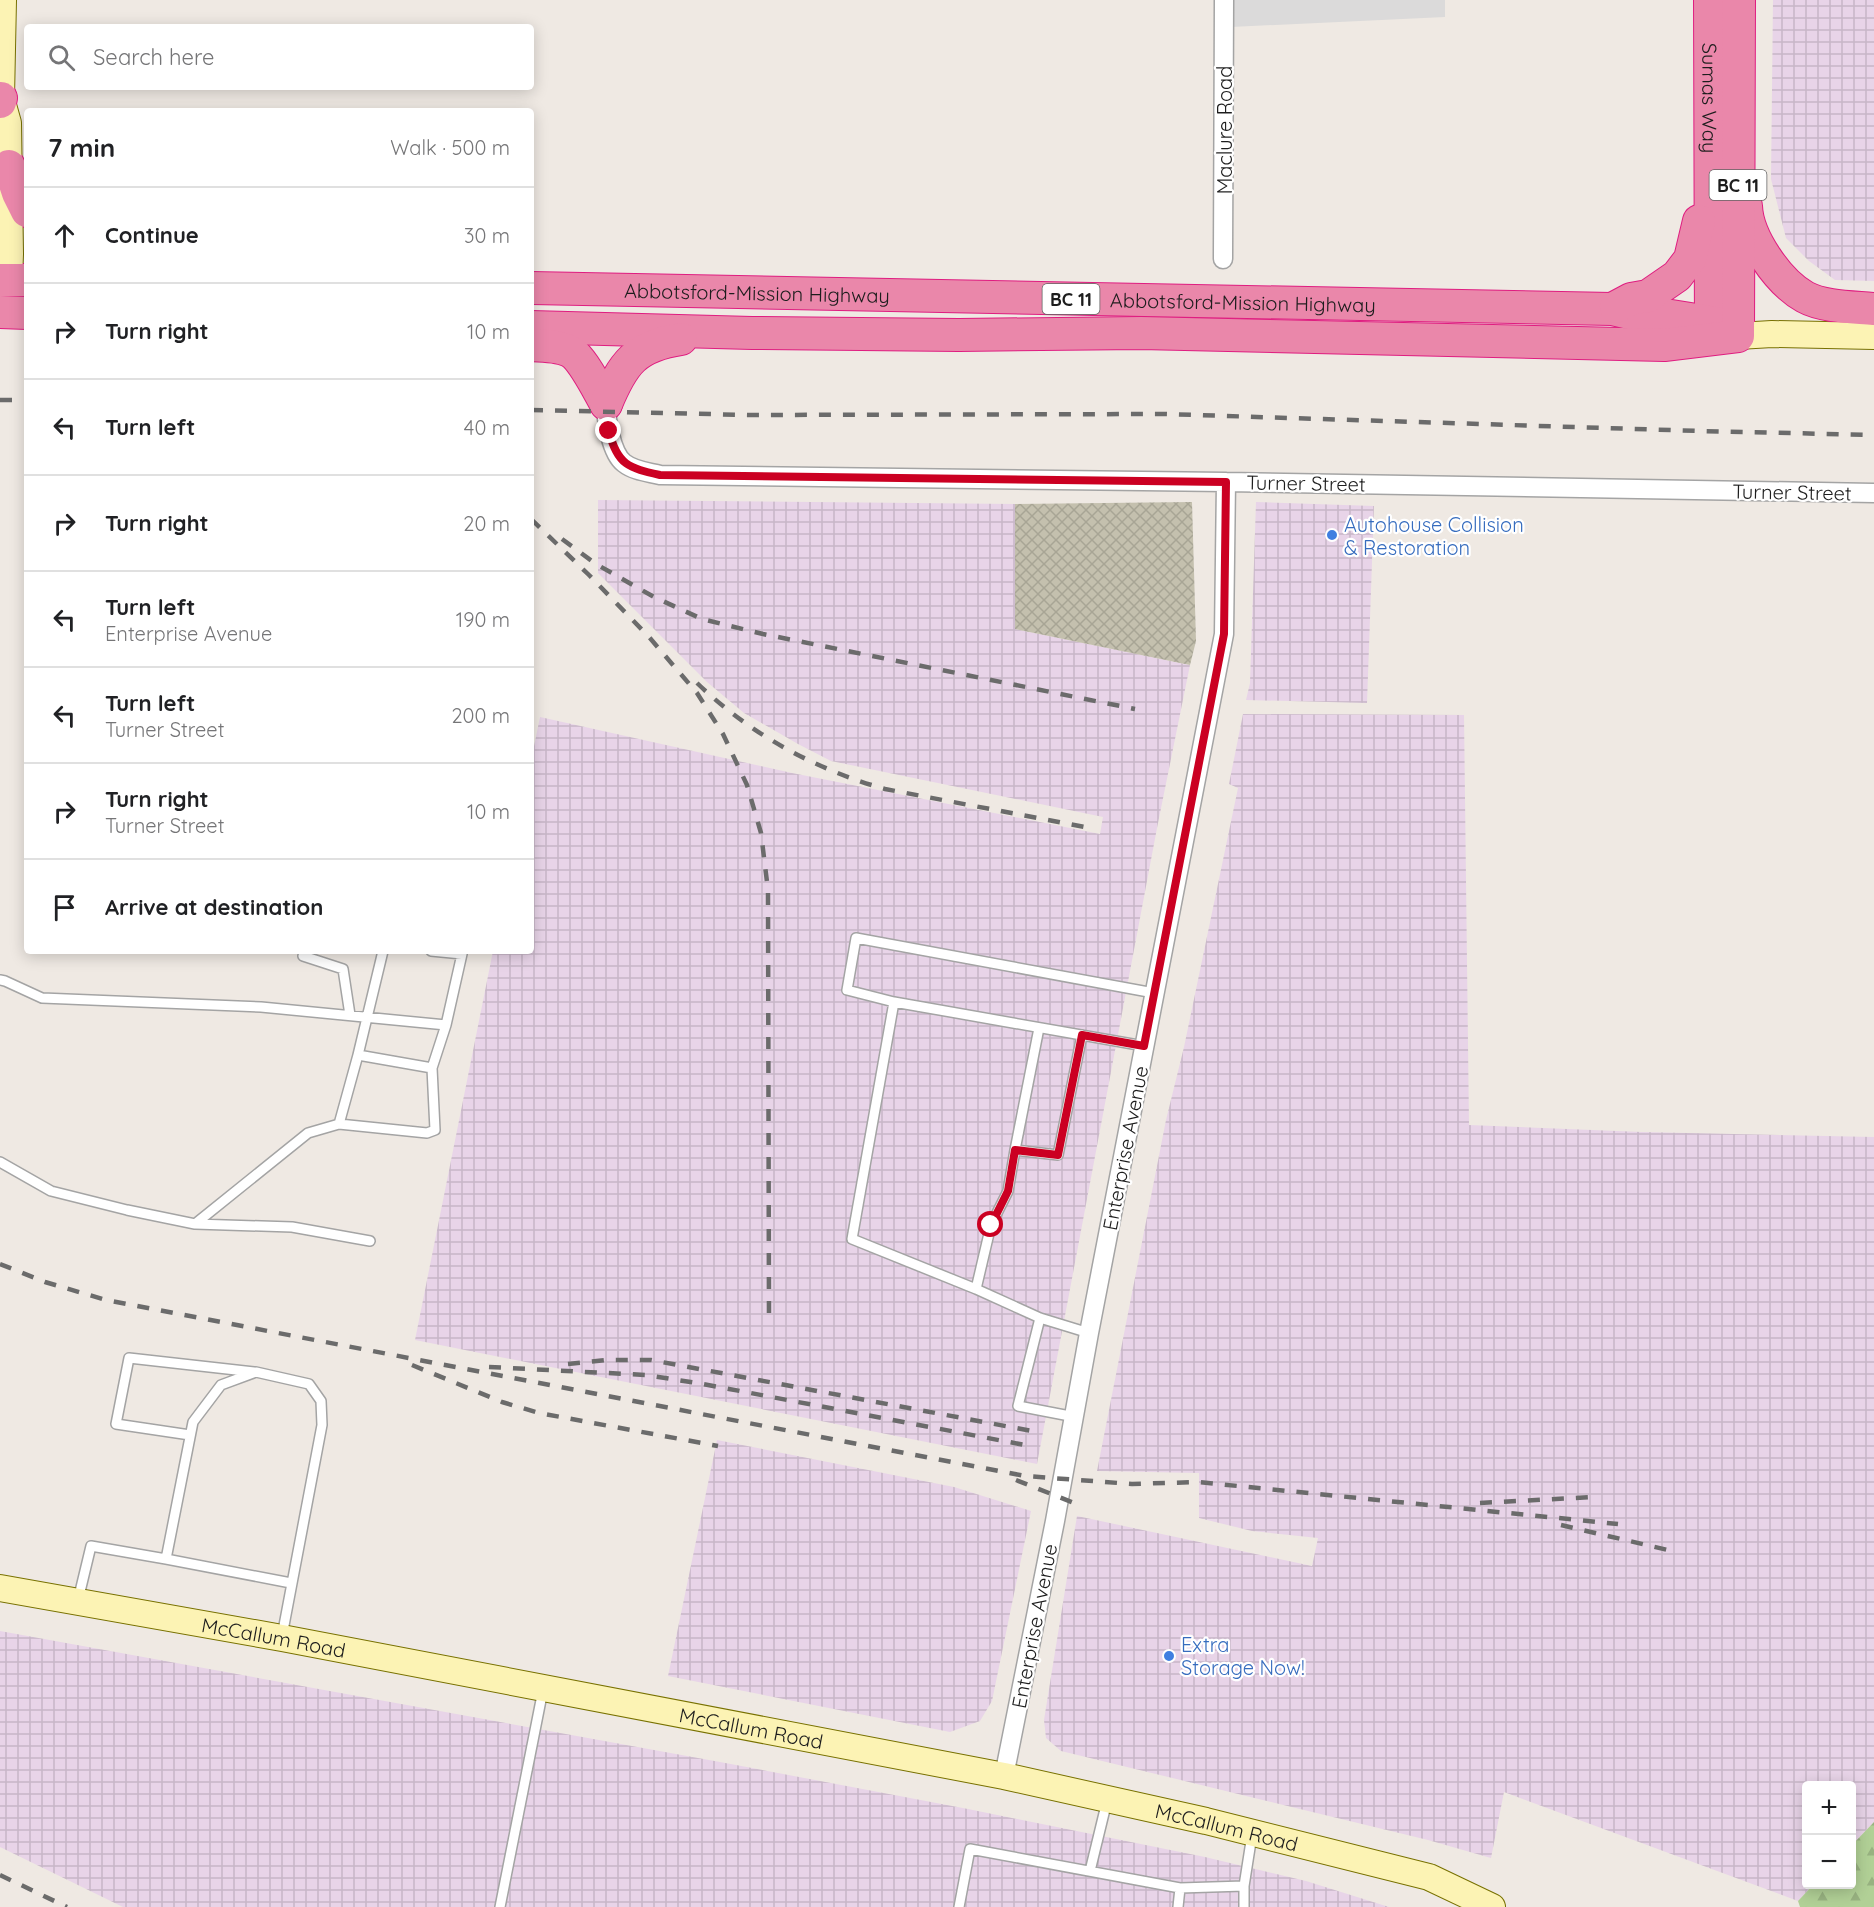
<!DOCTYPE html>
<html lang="en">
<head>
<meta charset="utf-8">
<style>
	body { margin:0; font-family:Quicksand,sans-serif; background:#f6f6f6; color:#202124 }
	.controls { position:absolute; right:18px; bottom:18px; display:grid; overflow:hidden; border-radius:6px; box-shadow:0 3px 15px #0003 }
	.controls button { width:54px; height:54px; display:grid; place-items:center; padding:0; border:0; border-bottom:2px solid #e0e0e0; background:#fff; color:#202124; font:30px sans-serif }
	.stop { position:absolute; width:18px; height:18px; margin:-14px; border:4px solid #cb0022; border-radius:50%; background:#fff }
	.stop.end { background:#cb0022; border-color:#fff; box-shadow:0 2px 6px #0008 }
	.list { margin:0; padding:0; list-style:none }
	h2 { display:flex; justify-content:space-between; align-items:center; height:78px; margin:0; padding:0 24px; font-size:26px }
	h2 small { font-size:20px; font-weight:400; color:#757577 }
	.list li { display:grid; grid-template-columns:39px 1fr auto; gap:18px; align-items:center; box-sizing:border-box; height:96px; padding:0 24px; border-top:2px solid #e0e0e0 }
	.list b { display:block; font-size:22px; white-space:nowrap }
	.list p { margin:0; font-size:20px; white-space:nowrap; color:#757577 }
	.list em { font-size:20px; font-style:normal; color:#757577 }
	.icon { flex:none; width:33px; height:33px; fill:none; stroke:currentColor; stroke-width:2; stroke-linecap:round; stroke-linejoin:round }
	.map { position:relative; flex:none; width:1874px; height:1907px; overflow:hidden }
	.search { position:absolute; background:#fff; box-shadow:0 3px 15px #0003; left:24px; top:24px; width:510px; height:66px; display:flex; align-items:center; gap:15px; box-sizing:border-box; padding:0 21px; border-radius:6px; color:#757577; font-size:22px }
	.panel { position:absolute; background:#fff; box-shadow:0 3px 15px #0003; left:24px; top:108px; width:510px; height:846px; border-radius:6px }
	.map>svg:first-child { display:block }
	.residential { fill:#dbdada }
	.industrial { fill:url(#industrial-grid) }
	.construction { fill:url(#construction-cross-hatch) }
	.forest { fill:url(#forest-firs) }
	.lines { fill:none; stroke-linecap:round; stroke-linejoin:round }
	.lane-casing { stroke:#a4a4a4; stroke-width:12 }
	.street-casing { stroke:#a4a4a4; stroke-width:21 }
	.secondary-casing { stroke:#787101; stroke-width:28 }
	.highway-casing { stroke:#df1d80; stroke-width:34 }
	.lane { stroke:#fff; stroke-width:9 }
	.street { stroke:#fff; stroke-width:18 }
	.secondary { stroke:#fcf3b4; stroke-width:26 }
	.highway { stroke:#ea87aa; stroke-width:32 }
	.rail { stroke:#6b6b6b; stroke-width:4.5; stroke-dasharray:12 12; stroke-linecap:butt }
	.route { stroke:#cb0022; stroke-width:8 }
	.shop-dot { fill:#3f7fe0; stroke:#fff; stroke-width:2 }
	.labels { text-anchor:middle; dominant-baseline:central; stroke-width:4.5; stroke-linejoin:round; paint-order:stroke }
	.shield { fill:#fff; stroke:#616161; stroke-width:1.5 }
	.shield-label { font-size:18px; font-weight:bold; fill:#1d1d1d }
	.street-label { font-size:20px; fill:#1d1d1d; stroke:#fff }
	.shop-label { font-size:20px; fill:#366cbe; stroke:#fff; text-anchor:start }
</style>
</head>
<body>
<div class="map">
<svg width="1874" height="1907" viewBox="0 0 1874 1907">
	<defs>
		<pattern id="industrial-grid" width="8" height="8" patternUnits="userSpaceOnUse" patternTransform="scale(1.5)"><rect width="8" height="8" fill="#e8d4e8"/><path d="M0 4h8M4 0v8" fill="none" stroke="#c7b6c7"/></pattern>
		<pattern id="construction-cross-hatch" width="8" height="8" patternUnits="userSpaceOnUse" patternTransform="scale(1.5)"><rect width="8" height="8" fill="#c4c0ae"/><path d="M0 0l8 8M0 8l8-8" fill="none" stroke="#a8a595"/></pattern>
		<pattern id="forest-firs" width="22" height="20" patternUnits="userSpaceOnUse" patternTransform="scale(1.5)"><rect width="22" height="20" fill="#b1d096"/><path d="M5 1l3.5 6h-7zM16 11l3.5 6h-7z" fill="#98b281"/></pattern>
	</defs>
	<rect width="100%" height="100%" fill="#efe9e3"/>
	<!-- residential -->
	<path class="residential" d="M1231,0h214v17l-214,10z"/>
	<!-- industrial -->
	<path class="industrial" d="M1773,0h101v281l-39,-1 -26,-19 -23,-23 -15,-59z
		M598,500l417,4v125l175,36 -33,163 -120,636 -622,-124 78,-389h38v-190l9,-44 252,56 308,61 3,-17 -272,-56 -33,-17 -54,-31 -37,-31 -109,-109z
		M1256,502l118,4 -7,197 -121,-3 4,-17z
		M1243,714l221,1 5,410 173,7 232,5v685l-22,23v-59h-46v98l7,1 -15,16 -294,-109 -13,66 -63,-18 -367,-89 -15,-13 -2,-18 33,-204 235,50 6,-28 -66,-7 -53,-13v-45l-102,-2 69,-351 18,-73 54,-259 -9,-4z
		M717,1440l237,47 77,24 -39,190 -12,20 -30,11 -282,-56z
		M0,1631l720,131 248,47 237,48 101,24 83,26h-1266l-123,-60z"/>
	<!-- construction -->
	<path class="construction" d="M1192,502l4,139 -6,24 -175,-36v-125z"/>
	<!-- forest -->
	<path class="forest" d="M1874,1822v85h-74l-2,-6 15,-16 39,-1v-39z"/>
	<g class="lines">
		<defs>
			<path id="lane" d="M383,951l-25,104 74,13 14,-43 16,-71 -31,-3
				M303,956l40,13 7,46
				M0,980l5,1 37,17 219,9 185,18
				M894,1002l-47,-12 9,-52 298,55
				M1039,1028l-24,122 43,5 24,-120
				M358,1055l-19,69 88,9 8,-3 -3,-62
				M0,1162l51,29 76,19 68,14 113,-91 31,-9
				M195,1224l97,3 78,14
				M976,1289l15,-64 17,-34 7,-41
				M1040,1318l-22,88 57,11
				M1089,1333l-49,-15 -64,-29 -124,-50 42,-237 250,44
				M190,1435l-74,-11 13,-66 125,14
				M166,1559l27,-137 28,-37 35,-13 53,12 12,17 1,24 -40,211
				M78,1600l13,-54 75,13 125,24
				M1090,1871l17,-70
				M500,1907l43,-217
				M959,1907l11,-58 210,39 64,-2
				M1178,1907l2,-19
				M1244,1907v-21l8,-51"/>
			<path id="street" d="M1223,259l1,-259
				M606,404c0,15 5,49 18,59 10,8 24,9 36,12l566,7 648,11
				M1004,1776l51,-255 34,-188 135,-699 2,-152"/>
			<g id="secondary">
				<path d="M3,0l-2,98 7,25 2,131 -1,26"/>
				<path d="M1738,336l34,-2 102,2"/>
				<path id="s1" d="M0,1588l282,50 722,138 202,45 223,56 63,30"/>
			</g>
			<g id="highway">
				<path id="s2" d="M1710,0l1,339"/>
				<path d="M0,102l1,-4"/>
				<path d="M9,166l9,27 9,18"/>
				<path d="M1746,206c1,31 32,76 59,91 18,10 49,10 69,12"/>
				<path d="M0,280h27"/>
				<path id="s3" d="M531,288l1081,21 17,4 36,2 69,11"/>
				<path d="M1616,307l15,-8 17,-3 29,-20 13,-17 9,-38"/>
				<path d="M0,312l27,1"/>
				<path d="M531,327l221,6 207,2 182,-2 523,12 74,-9 1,-336"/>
				<path d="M531,345c13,1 32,0 43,9 12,11 24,36 32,50"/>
				<path d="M606,404c17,-41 29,-58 75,-65"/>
			</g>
		</defs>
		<!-- lane casing -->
		<use href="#lane" class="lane-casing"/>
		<!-- street casing -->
		<use href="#street" class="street-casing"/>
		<!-- secondary casing -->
		<use href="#secondary" class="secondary-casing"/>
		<!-- highway casing -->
		<use href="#highway" class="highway-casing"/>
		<!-- lane -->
		<use href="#lane" class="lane"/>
		<!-- street -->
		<use href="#street" class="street"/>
		<!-- secondary -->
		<use href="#secondary" class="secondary"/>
		<!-- highway -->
		<use href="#highway" class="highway"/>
		<!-- rail -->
		<path class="rail" d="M0,400h27
			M531,410l219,5 414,-1 536,17 174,4
			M531,519l58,56 60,62 48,56 26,41 24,51 14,48 7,57 1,435
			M562,539l34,25 58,33 48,22 61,15 372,75
			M697,683c53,51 117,86 188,106l210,40
			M0,1264l45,18 61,18 919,176 107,8 66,-2 420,42
			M568,1364l39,-4h44l381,71
			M412,1365l90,37 37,11 179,33
			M489,1367l157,8 57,9 327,62
			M1016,1480l58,23
			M1480,1503l113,-6
			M1561,1525l111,26
			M0,1875l67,32"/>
	</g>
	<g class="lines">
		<!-- route -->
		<path class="route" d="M609,431c8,34 20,37 51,44l566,7 -2,152 -80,412 -62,-11 -24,120 -43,-5 -7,41 -17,34"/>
	</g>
	<!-- markers -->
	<g class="shop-dot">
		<circle cx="1332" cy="535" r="6"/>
		<circle cx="1169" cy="1656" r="6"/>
	</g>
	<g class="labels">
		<!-- shield labels -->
		<g class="shield">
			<rect x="1709.5" y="170" width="57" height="30" rx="4.5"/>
			<rect x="1042.5" y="284" width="57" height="30" rx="4.5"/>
		</g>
		<g class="shield-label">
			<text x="1738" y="185">BC 11</text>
			<text x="1071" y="299">BC 11</text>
		</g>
		<!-- street labels -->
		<g class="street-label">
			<text stroke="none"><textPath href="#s2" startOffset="98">Sumas Way</textPath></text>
			<text transform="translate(1224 130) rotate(-90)">Maclure Road</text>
			<text stroke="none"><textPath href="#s3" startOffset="226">Abbotsford-Mission Highway</textPath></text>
			<text stroke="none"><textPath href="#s3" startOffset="712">Abbotsford-Mission Highway</textPath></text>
			<text transform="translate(1306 483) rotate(1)">Turner Street</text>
			<text transform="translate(1792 492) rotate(1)">Turner Street</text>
			<text transform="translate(1125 1148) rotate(-79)">Enterprise Avenue</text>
			<text transform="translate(1034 1626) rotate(-79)">Enterprise Avenue</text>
			<text stroke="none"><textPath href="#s1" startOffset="278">McCallum Road</textPath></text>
			<text stroke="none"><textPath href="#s1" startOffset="764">McCallum Road</textPath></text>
			<text stroke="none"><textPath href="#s1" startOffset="1250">McCallum Road</textPath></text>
		</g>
		<!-- shop labels -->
		<g class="shop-label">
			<text x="1344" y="524">Autohouse Collision<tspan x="1344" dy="23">&amp; Restoration</tspan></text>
			<text x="1181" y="1644">Extra<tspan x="1181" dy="23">Storage Now!</tspan></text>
		</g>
	</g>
</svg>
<div class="controls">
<button>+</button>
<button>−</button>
</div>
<div class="stop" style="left:991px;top:1225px"></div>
<div class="stop end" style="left:609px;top:431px"></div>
<div class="search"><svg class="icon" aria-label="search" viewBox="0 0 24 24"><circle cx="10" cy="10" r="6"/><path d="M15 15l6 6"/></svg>Search here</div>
<section class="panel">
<h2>7 min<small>Walk · 500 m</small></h2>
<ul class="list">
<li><svg class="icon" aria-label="ahead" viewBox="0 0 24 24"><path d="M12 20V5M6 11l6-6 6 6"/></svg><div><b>Continue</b></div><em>30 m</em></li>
<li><svg class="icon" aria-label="right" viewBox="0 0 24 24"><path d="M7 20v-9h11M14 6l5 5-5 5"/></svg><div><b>Turn right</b></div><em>10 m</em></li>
<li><svg class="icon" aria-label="left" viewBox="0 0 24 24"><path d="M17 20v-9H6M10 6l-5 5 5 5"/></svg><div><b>Turn left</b></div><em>40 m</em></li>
<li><svg class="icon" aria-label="right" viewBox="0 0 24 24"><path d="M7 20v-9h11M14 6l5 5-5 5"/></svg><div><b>Turn right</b></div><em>20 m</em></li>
<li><svg class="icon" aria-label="left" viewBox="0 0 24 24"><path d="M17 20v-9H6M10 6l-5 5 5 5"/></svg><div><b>Turn left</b><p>Enterprise Avenue</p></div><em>190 m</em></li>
<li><svg class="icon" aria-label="left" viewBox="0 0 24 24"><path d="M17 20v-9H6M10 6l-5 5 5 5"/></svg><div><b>Turn left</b><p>Turner Street</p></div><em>200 m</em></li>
<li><svg class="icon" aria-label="right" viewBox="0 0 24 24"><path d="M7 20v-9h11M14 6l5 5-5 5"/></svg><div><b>Turn right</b><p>Turner Street</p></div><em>10 m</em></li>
<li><svg class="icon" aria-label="arrive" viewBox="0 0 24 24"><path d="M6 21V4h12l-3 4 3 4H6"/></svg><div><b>Arrive at destination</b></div></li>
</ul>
</section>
</div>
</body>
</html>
